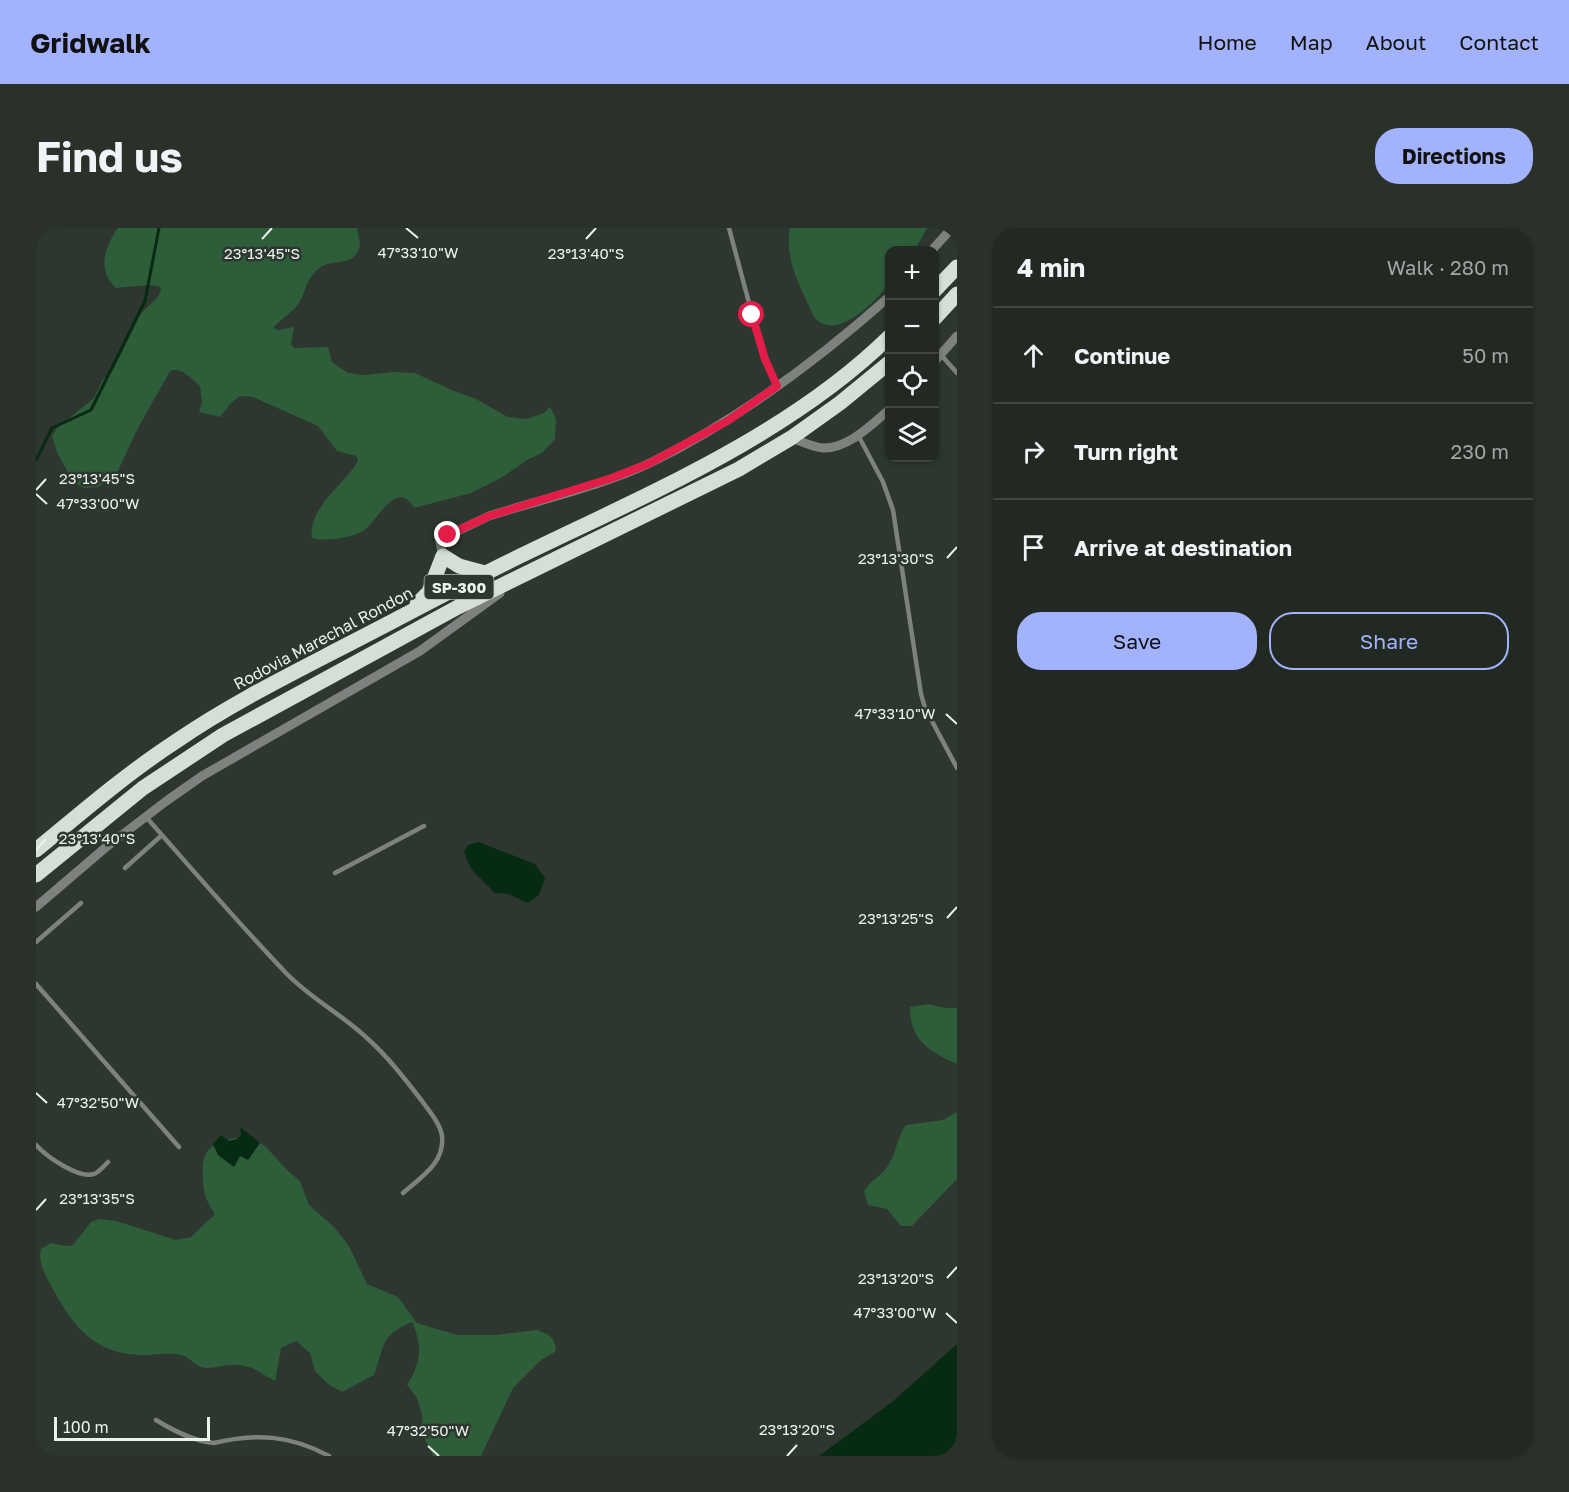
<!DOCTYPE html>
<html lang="en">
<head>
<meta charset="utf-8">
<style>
	body { margin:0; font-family:"Golos Text",sans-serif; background:#2a312b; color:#f1f3f6 }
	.controls { position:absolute; right:18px; top:18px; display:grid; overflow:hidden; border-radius:12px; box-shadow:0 2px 4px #0004 }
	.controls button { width:54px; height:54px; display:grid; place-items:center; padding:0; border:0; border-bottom:2px solid #3f4541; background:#222923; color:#f1f3f6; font:30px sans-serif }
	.scale { position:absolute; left:18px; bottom:15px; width:156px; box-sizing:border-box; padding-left:6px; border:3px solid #ebf1ec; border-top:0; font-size:16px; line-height:21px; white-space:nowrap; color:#ebf1ec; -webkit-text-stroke:4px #2d372f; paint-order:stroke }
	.stop { position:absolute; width:18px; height:18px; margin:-14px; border:4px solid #e11d48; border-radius:50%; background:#fff }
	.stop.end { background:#e11d48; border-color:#fff; box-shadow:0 2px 6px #0008 }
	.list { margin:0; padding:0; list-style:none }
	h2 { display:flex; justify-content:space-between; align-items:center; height:78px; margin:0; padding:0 24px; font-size:26px }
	h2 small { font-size:20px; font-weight:400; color:#a2a6a6 }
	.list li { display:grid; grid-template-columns:39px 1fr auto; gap:18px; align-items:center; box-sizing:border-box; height:96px; padding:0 24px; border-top:2px solid #3f4541 }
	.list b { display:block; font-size:22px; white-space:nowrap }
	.list em { font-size:20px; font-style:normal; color:#a2a6a6 }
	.actions { display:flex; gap:12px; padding:18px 24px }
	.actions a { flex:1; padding:14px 0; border:2px solid #a3b2fd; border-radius:24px; text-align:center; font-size:21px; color:#a3b2fd }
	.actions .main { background:#a3b2fd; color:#111 }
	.icon { flex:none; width:33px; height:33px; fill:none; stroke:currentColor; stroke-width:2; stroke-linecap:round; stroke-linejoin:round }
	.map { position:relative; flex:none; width:921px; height:1228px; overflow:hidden; border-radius:24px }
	header { display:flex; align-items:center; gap:36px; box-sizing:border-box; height:84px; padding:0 30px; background:#a3b2fd; color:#111 }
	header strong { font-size:28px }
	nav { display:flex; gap:33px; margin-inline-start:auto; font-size:21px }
	.intro { display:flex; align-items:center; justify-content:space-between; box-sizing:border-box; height:144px; padding:0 36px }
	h1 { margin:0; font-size:42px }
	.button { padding:15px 27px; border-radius:24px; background:#a3b2fd; color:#111; font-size:21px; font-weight:700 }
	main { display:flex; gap:36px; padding:0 36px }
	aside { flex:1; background:#222923; border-radius:24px; box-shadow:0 2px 4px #0004 }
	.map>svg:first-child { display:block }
	.green { fill:#2e5d39 }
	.water { fill:#072a12 }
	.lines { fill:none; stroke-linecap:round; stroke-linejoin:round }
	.stream { stroke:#072a12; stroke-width:3 }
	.service { stroke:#7d827e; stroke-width:4.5 }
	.minor { stroke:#7d827e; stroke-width:9 }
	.trunk { stroke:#d4e0d6; stroke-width:15 }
	.route { stroke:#e11d48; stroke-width:8 }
	.ticks { fill:none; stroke:#ebf1ec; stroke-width:2 }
	.labels { text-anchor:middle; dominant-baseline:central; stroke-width:5; stroke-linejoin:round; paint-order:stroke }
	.shield { fill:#2d372f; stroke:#b2b9b3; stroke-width:1.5 }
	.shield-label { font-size:15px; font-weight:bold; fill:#ebf1ec }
	.street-label { font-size:16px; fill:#ebf1ec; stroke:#2d372f }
	.ticks-label { font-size:15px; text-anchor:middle; fill:#ebf1ec; stroke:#2d372f; stroke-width:5; stroke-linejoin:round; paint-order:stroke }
</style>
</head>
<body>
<header>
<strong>Gridwalk</strong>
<nav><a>Home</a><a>Map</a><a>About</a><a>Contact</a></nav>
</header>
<div class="intro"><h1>Find us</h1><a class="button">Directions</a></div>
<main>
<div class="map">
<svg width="921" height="1228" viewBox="0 0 921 1228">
	<rect width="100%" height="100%" fill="#2d372f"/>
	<!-- green -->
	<path class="green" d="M82,0h239c1,7 5,16 1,23 -7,15 -25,8 -37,16 -17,12 -14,26 -24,39 -7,8 -17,14 -24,22l5,2 16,-3 -3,17 3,4 34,-1 4,15 16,11 15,2 30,-3 22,1 39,18 22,8 32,18 18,2 18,-6 6,-6 6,12 -1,20 -13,14 -15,7 -26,18 -30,15 -57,15c-17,-31 -37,14 -51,23 -12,7 -38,11 -51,7 -4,-31 32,-53 46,-77l-2,-5 -19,-5 -19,-25 -65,-29 -13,-1 -10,8 -10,13 -21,-5 3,-10 -2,-16c-8,-7 -19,-20 -30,-15l-32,57 -22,47 -18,12 -14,1 -11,-6 -16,-30 -5,-16 5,-8 37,-30 8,-17 12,-13 27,-55 17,-16 3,-7 -2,-4 -9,-1 -34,3c-19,-18 -12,-40 2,-60z
		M754,0h137l-12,22h-25l-1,34c-14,18 -53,59 -75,33 -13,-30 -30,-56 -24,-89z
		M892,776l18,4h11v56c-28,-13 -47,-23 -47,-57z
		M921,884v67l-45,47h-11l-14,-17 -19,-4 -4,-14c6,-10 17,-15 24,-25 8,-12 8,-27 18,-41l37,-5z
		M207,909l11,2 11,7 22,24 13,11 9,24 25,22 15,19 18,38 31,13 19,26 40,12h38l42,-5 10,4 6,5 3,8 -1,5 -14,8 -28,28 -32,68h-48l-11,-23v-18l-5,-17 -10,-13c14,-22 16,-39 5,-63 -33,14 -27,24 -38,53l-32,17 -14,-8 -13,-13 -5,-18 -14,-12 -15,7 -6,33c-11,-6 -24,-16 -37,-16 -11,-1 -22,3 -32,3 -11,-1 -15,-10 -24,-13 -10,-3 -30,0 -41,0 -45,-1 -67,-27 -87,-64 -7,-14 -17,-27 -13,-42l10,-6 16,3 6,-1 18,-23 8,-3 17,2 60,19 15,-3 24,-23c-10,-16 -11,-18 -12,-36 -3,-31 11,-37 40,-41z"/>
	<!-- water -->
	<path class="water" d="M442,614l57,22 10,14 -6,17 -11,8 -20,-9 -13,-1 -24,-24 -7,-17 4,-7z
		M204,899l20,16 -12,17 -8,-4 -6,11 -16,-12 -5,-11 8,-9 8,6 8,-2 4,-4z
		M921,1116v112h-138l73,-54z"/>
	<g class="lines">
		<!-- stream -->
		<path class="stream" d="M0,232l16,-32 39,-18 54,-109 14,-73"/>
		<!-- service -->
		<path class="service" d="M693,0l35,131 13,27
			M905,127l16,18
			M822,207l25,47 10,28 28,184 4,14 32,60
			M110,589c47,53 92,106 140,156 25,26 57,42 82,66 20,18 37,40 54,62 7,10 18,22 20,35 3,27 -21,41 -39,57
			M89,640l37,-33
			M299,645l89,-47
			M0,714l45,-39
			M0,756l143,163
			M0,917c10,11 42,34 58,29 5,-2 10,-8 14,-12
			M120,1192c18,11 37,21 58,23 42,-10 76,-8 115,13"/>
		<!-- minor -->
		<path class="minor" d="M896,22l20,-22
			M898,134l23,-26
			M755,210c10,3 21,9 32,10 25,1 49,-24 67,-39
			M407,328l-3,-14 1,-3 48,-23c53,-17 110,-29 161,-53 88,-43 167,-102 240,-167
			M0,679l69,-59 60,-46 37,-26 218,-125 80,-58"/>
		<!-- trunk -->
		<path class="trunk" d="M898,63l23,-24
			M898,91l23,-25
			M381,376l12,-12 14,-36 16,10 26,7
			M0,622c45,-37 90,-76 139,-108 52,-36 110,-65 166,-94 55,-28 110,-58 165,-85 130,-64 279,-124 384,-227
			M0,647l107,-87 80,-53 235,-128 281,-138 52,-31 49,-35 50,-41"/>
	</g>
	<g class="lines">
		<!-- route -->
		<path class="route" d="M412,307l41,-19 123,-38 38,-15 79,-43 48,-34 -12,-27 -13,-44"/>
	</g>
	<!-- ticks -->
	<path class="ticks" d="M370,0l12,10M226,11l10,-11M550,11l10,-11M0,262l10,-11M0,266l11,10M911,330l10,-11M910,486l11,10M0,622l10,-11M911,690l10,-11M0,865l11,10M0,982l10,-11M911,1050l10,-11M910,1085l11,10M392,1218l11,10M751,1228l10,-11"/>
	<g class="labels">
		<!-- shield labels -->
		<rect class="shield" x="388.5" y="347" width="69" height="24" rx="4.5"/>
		<g class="shield-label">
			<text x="423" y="359">SP-300</text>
		</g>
		<!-- street labels -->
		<g class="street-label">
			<text transform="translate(287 410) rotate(-28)">Rodovia Marechal Rondon</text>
		</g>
	</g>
	<g class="ticks-label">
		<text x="382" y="30">47°33'10"W</text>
		<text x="226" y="31">23°13'45"S</text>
		<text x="550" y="31">23°13'40"S</text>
		<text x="61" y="256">23°13'45"S</text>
		<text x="62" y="281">47°33'00"W</text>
		<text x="860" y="336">23°13'30"S</text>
		<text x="859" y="491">47°33'10"W</text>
		<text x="61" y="616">23°13'40"S</text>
		<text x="860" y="696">23°13'25"S</text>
		<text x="62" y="880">47°32'50"W</text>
		<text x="61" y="976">23°13'35"S</text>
		<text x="860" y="1056">23°13'20"S</text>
		<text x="859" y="1090">47°33'00"W</text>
		<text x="761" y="1207">23°13'20"S</text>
		<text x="392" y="1208">47°32'50"W</text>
	</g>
</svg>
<div class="controls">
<button>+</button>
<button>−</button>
<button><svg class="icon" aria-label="locate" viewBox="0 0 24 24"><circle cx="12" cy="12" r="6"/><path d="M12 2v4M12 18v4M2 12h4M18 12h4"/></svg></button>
<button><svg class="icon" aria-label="layers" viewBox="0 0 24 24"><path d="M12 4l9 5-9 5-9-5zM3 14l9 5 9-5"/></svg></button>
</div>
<div class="scale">100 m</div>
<div class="stop" style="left:716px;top:87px"></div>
<div class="stop end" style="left:412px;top:307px"></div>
</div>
<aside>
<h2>4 min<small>Walk · 280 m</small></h2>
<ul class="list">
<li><svg class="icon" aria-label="ahead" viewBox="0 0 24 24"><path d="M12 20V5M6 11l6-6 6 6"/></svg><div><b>Continue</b></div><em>50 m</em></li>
<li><svg class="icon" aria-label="right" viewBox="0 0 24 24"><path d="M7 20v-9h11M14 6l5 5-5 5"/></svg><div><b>Turn right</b></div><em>230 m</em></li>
<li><svg class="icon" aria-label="arrive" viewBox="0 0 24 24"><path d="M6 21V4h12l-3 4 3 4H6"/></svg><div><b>Arrive at destination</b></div></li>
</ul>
<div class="actions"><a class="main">Save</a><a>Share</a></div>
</aside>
</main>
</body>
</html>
